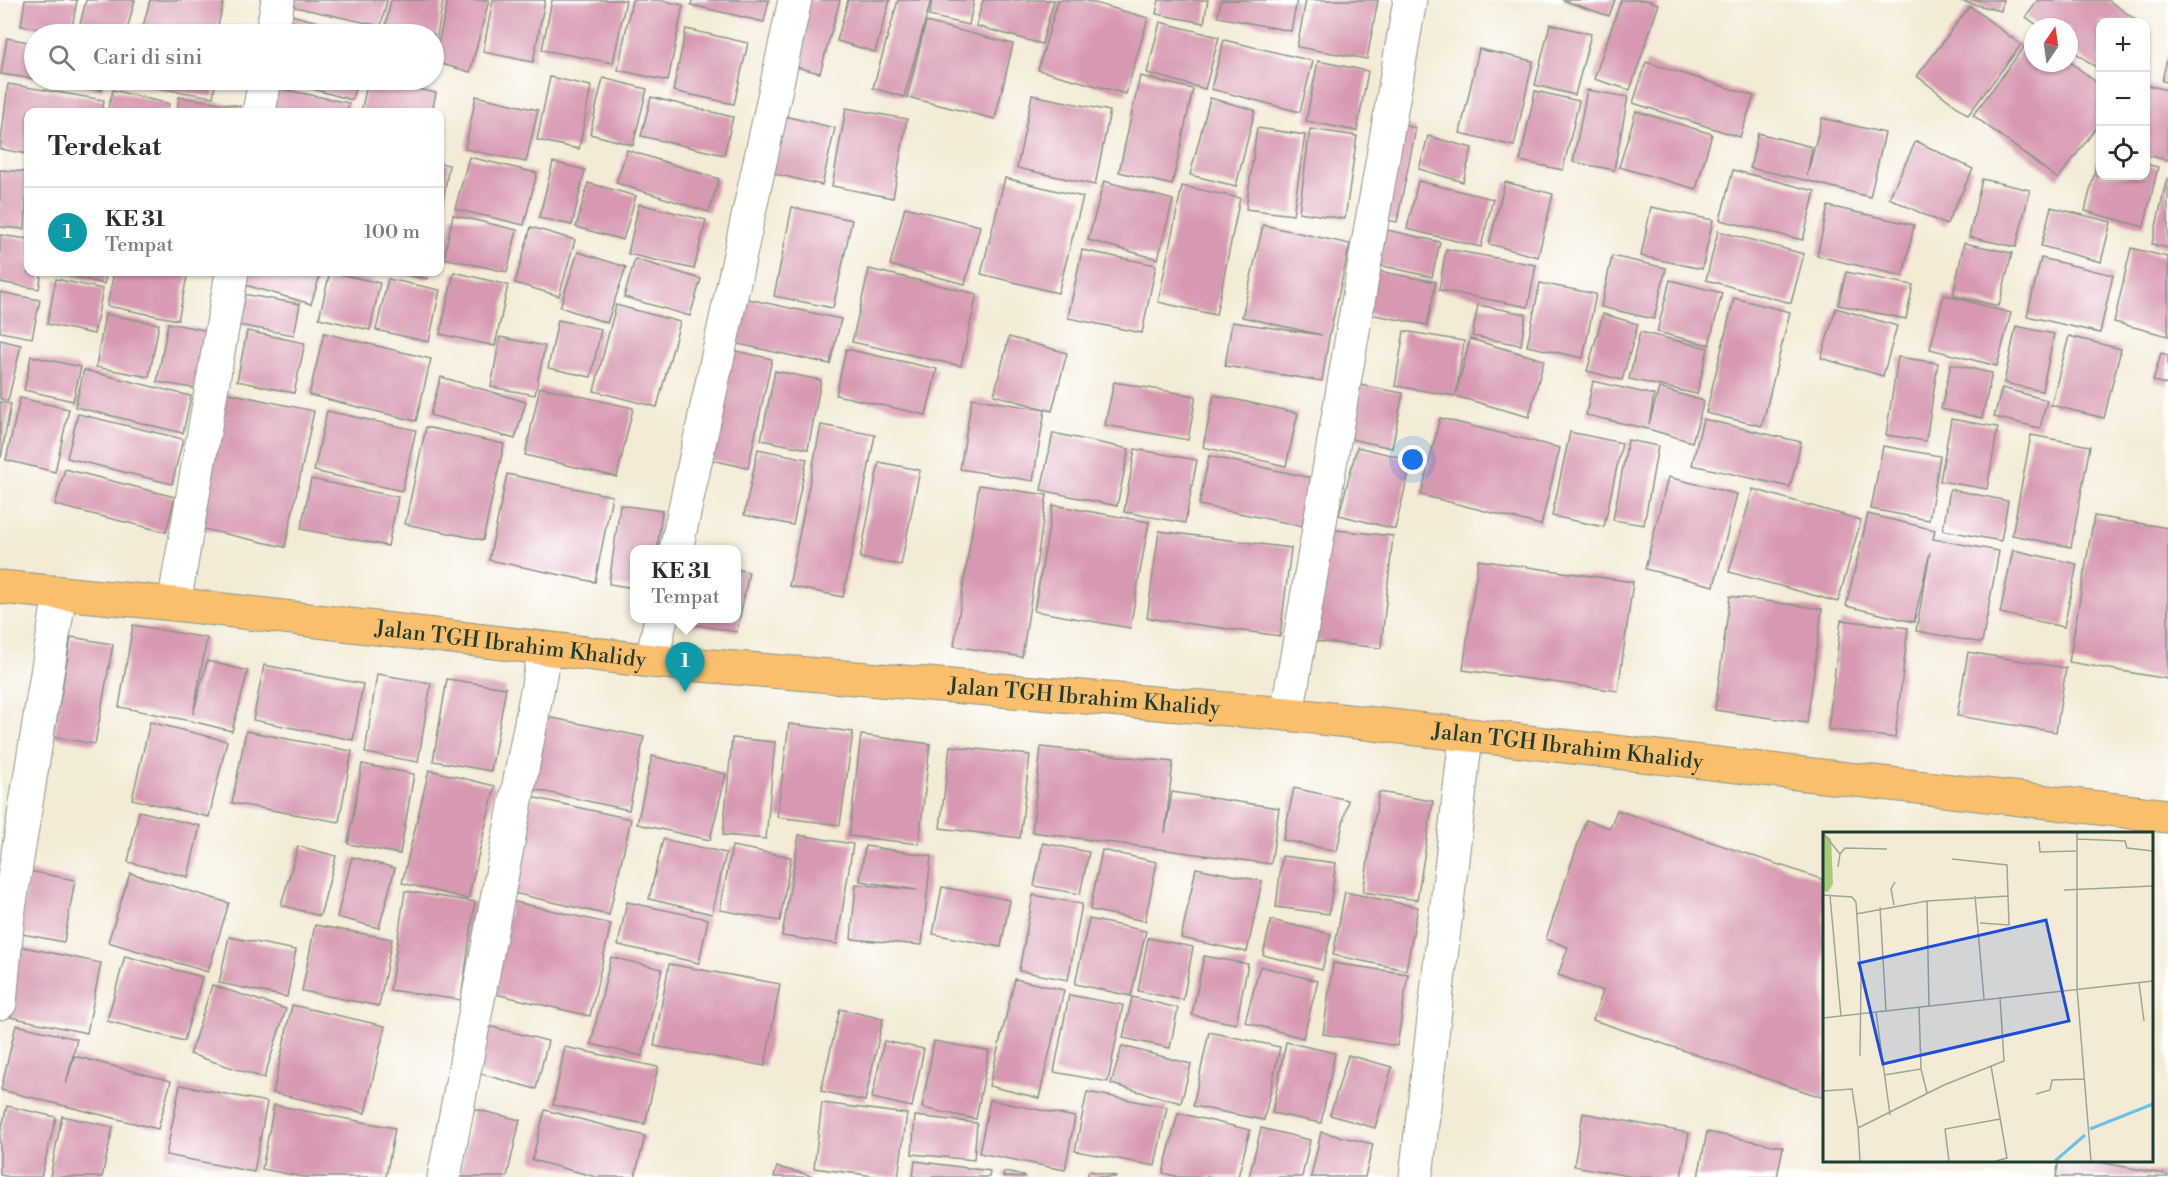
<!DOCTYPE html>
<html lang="id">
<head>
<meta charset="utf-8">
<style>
	body { margin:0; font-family:"Libre Bodoni",serif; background:#f7f7f7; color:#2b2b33 }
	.controls { position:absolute; right:18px; top:18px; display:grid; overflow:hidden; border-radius:12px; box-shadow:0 2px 4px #0004 }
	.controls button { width:54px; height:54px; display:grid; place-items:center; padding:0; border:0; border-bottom:2px solid #e1e1e2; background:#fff; color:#2b2b33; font:30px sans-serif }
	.compass { position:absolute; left:2024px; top:18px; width:54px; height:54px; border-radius:50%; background:#fff; box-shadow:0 2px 4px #0004; rotate:13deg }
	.you { position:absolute; left:1413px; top:460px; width:21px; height:21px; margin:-15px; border:4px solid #fff; border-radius:50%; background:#1a73e8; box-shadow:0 0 0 9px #1a73e833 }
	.badge { display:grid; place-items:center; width:39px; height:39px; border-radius:50%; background:#1a73e8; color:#fff; font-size:20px; font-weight:700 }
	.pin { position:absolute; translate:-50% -50px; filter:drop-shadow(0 2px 3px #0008) }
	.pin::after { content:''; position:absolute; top:32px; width:21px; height:18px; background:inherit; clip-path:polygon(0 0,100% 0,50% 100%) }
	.popup { position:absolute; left:630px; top:545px; width:111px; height:78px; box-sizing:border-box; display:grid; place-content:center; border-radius:12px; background:#fff; filter:drop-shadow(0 2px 4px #0005); font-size:20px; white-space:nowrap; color:#7c7c81 }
	.popup b { font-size:22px; color:#2b2b33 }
	.popup::after { content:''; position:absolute; left:50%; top:100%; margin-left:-12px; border:12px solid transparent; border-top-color:#fff }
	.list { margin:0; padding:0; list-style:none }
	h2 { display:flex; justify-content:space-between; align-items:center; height:78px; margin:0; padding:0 24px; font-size:26px }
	h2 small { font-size:20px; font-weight:400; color:#7c7c81 }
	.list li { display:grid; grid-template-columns:39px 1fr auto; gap:18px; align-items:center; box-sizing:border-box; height:90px; padding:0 24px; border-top:2px solid #e1e1e2 }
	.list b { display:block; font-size:22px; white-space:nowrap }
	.list p { margin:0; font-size:20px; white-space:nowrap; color:#7c7c81 }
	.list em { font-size:20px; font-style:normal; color:#7c7c81 }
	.icon { flex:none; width:33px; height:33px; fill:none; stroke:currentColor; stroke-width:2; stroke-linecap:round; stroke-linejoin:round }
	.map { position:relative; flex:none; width:2168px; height:1177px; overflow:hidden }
	.search { position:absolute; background:#fff; box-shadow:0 2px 4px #0004; left:24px; top:24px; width:420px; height:66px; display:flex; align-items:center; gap:15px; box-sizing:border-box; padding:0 21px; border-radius:33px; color:#7c7c81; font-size:22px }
	.panel { position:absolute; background:#fff; box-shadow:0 2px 4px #0004; left:24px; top:108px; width:420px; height:168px; border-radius:12px }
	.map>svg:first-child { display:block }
	.building { fill:#d798b1 }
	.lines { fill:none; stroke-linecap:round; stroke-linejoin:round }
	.minor-casing { stroke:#899484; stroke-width:35 }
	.major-casing { stroke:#899484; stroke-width:35 }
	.minor { stroke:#fff; stroke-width:33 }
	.major { stroke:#f9bf6d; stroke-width:33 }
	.labels { text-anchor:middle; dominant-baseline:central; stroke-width:4.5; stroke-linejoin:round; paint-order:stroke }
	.street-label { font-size:22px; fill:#1f3d34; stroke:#fff }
	.inset-river { fill:none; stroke:#6ac3e7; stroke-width:3 }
	.inset-road { fill:none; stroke:#9ea595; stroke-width:1.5 }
	.view { fill:#1d4ed8; fill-opacity:0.15; stroke:#1d4ed8; stroke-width:3 }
	.inset-edge { fill:none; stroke:#1f3d34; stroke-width:3 }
</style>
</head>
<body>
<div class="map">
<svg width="2168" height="1177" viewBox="0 0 2168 1177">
	<rect width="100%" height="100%" fill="#fff"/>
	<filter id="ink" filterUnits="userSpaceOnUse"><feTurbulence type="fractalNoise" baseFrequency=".0167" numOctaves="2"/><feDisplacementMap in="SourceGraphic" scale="12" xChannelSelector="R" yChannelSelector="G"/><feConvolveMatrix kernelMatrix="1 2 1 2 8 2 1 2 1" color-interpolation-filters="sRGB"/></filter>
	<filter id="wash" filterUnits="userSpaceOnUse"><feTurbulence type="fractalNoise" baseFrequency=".008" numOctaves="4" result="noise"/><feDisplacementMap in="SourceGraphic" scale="24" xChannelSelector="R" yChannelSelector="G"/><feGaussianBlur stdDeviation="1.35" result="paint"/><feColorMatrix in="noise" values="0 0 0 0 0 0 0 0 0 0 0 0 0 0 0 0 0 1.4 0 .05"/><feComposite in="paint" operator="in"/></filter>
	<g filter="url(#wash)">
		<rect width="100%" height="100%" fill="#f3ebd5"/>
		<g id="blocks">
			<!-- building -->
			<path class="building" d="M25,0h52l-6,34 -50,-8z
				M86,0h49l-9,34 -48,-1z
				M150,0h74l-8,34h-75z
				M291,0h96l-6,26 -91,-20z
				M391,0h52l-8,48 -1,-14h-50z
				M448,0h41l-19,72 -36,-10z
				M493,0h52l-12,62 -50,-10z
				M552,0h74l-13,63 -71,-13z
				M632,0h28l23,5 -15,76 -50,-11z
				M692,0h77l-5,22 -73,-17z
				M806,0h34l-20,73 -32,-8z
				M848,0h42l-15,52 -38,-11z
				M898,0h33l-27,97 -31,-9z
				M932,0h42l-5,25 -40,-9z
				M983,0h71l-12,44 -66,-18z
				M1058,0h26l64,18 -22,76 -88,-24z
				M1159,0h49l-4,23 -48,-9z
				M1221,0h76l-6,31 -73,-14z
				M1306,0h72l-11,59 -70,-12z
				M1562,0h53l-6,16z
				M1621,0h25l13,4 -29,86 -36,-11z
				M1957,0h46l-2,11z
				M2038,0h70l31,22h-39v48l-31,-22v-21h-29l-14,-10z
				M1970,6l51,39 -53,70 -51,-39z
				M288,14l73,20h-79z
				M926,22l87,22 -18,75 -88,-22z
				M1160,22l59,15 -14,52 -58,-16z
				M1550,24l41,10 -16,61 -40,-10z
				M686,29l62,14 -14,61 -61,-13z
				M2033,35v28h36v-2l31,24v38l-42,56 -85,-64z
				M7,38l27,5v36l-33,-5z
				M1224,40l89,21 -13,51 -89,-23z
				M1479,49l54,12 -19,85 -54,-13z
				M2167,58h1v24l-6,-1z
				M1318,61l50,10 -11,60 -51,-10z
				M1646,62l108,34 -14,41 -107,-34z
				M1140,76l53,13 -21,96 -53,-13z
				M550,77l41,9 -12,63 -42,-9z
				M603,78l44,11 -14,56 -43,-11z
				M65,80h39l-2,10 -38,-8z
				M119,80h97l-3,17 -95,-15z
				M280,80h77l-5,20z
				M368,80h10l58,13 -4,19h-71z
				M8,84l96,16 -2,12h-74v42l-28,-5z
				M2146,85l22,5 -1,70 -21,-5z
				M273,87l76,16 -2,9h-80z
				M113,90l56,14 -2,8h-60z
				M1587,90l41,7 -14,73 -41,-8z
				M1535,91l44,10 -16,69 -43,-9z
				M1032,95l78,16 -15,74 -78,-17z
				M476,96l62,14 -12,52 -61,-13z
				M179,97l61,9 -1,6h-62z
				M651,97l82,20 -9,38 -83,-19z
				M1210,98l45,12 -19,76 -46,-11z
				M846,108l61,11 -14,79 -61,-12z
				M1636,111l76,23 -16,55 -77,-22z
				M780,115l55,13 -13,57 -55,-13z
				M1822,118l63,15 -15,64 -65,-17 -55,-12 8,-35 54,14 -5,29z
				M1395,123l21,5 -19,94 -22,-4z
				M1257,128l48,7 -12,80 -47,-6z
				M1310,129l47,7 -12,83 -46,-7z
				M1428,136l44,12 -9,34 -44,-13z
				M1916,141l57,28 -27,56 -57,-27z
				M627,150l92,29 -10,33 -93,-29z
				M2100,150v26h46v-12l12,3 -14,60 -59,-16z
				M469,157l68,16 -13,52 -69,-16z
				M553,162l32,8 -13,55 -33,-7z
				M440,163l9,2 -8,49h-1z
				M0,170l28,2 -3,57 -25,-2z
				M1733,170l82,21 -12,49 -83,-20z
				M1005,178l78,19 -25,96 -77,-19z
				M2167,178h1v70l-16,-4z
				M1982,179l48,11 -14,57 -47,-10z
				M1104,181l69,19 -15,59 -70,-19z
				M1418,181l75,18 -12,48 -74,-18z
				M1505,182l48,12 -15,63 -49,-13z
				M588,183l48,13 -13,44 -47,-13z
				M1182,186l58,12 -24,117 -58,-13z
				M639,204l67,16 -12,49 -66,-15z
				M1828,206l86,19 -11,51 -86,-20z
				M792,207l60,13 -19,88 -59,-12z
				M905,207l75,19 -15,58 -75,-19z
				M1651,207l62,13 -11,49 -61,-13z
				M2051,207l60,15 -10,40 -60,-16z
				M453,215l64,15 -10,42 -63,-14z
				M1263,225l87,19 -21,93 -7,44 -97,-15 7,-44 90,13 -80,-18z
				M531,227l44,13 -16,56 -44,-13z
				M1374,227l66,15 -8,35 -66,-15z
				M1718,231l86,23 -13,49 -85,-23z
				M0,235l28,4v33h14l-3,17 -39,-7z
				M1964,243l48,10 -13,53 -46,-10z
				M2131,248l37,9v79l-54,-14z
				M1446,249l90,16 -8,42 -89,-17z
				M1082,250l74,15 -14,68 -74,-15z
				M578,252l48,15 -19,56 -47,-16z
				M1612,256l54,12 -12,51 -53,-12z
				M2041,258l72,17 -13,58 -73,-17z
				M635,259l66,20 -11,37 -66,-19z
				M869,269l108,25 -16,72 -109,-24z
				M1367,269l69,13 -9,43 -68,-13z
				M55,272h52l-3,12z
				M114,272h74l-10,48 -71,-14z
				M238,272h83l-10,32 -76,-22z
				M330,272l50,11 -10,47 -51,-12z
				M388,272h41l-1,7z
				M454,272l54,13 -13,61 -55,-12z
				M1846,272l67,13 -7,34 -68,-14z
				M56,279l47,10 -9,45 -47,-10z
				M388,279l52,11 -11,52 -53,-12z
				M1670,280l52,13 -13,52 -52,-13z
				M1540,283l56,11 -13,64 -56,-12z
				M0,292l40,8 -8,38 -32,-6z
				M231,292l69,12 -6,31 -68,-12z
				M1944,295l67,18 -14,53 -67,-17z
				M739,297l102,22 -11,45 -101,-22z
				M1734,298l56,14 -28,114 -56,-13z
				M616,305l64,17 -23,85 -63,-16z
				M1478,305l48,9 -5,31 -49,-9z
				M1836,308l61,18 -14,50 -62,-18z
				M105,314l54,10 -10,53 -53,-10z
				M1603,314l35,10 -16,56 -35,-9z
				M558,320l43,9 -10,48 -43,-9z
				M168,323l42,8 -12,58 -41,-7z
				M2016,326l38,8 -12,57 -38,-8z
				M247,331l58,12 -11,50 -57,-12z
				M1404,331l60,10 -8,53 14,-55 74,21 -15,57 -74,-21 -60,-10z
				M1640,332l68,16 -11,46 -68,-15z
				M324,333l107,26 -15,62 -107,-26z
				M2069,336l52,13 -17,69 -53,-13z
				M500,337l45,9 -10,49 -44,-8z
				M1009,337l58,16 -15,58 -58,-16z
				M0,340l21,5 -13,56 -8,-2z
				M723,348l49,11 -24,109 -50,-11z
				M846,349l91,20 -11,46 -90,-20z
				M2161,353l7,2v30l-15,-4z
				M31,356l50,11 -8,34 -49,-11z
				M1898,357l40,6 -12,78 -40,-6z
				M1951,364l41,9 -10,45 -41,-9z
				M84,370l107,26 -8,37 -108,-26z
				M775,371l46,9 -13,69 -47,-9z
				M441,377l85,25 -11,37 -85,-24z
				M1593,381l61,14 -5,29 10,-36 45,13 -12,41 -44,-13 -62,-14z
				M1114,382l82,14 -8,44 -83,-15z
				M1354,384l49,9 -11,55 -50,-11z
				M540,387l93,21 -16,69 -92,-22z
				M2002,388l45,12 -7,28 -46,-11z
				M223,392l91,19 -29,136 -91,-20z
				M1214,395l84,18 -12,53 -83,-19z
				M20,398l49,11 -14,63 -49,-12z
				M972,398l73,12 -12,71 -73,-12z
				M0,402l11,2 -10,53h-1z
				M327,411l89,19 -14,61 -88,-20z
				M78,414l105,25 -11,45 -105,-26z
				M1440,418l120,30 -19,77 -120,-30z
				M1703,419l98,23 -11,45 -98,-22z
				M1951,419l47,8 -11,62 -47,-8z
				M821,425l54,10 -32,162 -54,-11z
				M426,427l78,17 -21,96 -78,-16z
				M1570,432l52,11 -18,84 -52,-11z
				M1053,433l76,16 -12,57 -76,-16z
				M2031,435l59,11 -19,101 -59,-12z
				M1628,440l30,6 -14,79 -31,-5z
				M1883,446l57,10 -11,64 -58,-11z
				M1357,447l55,13 -17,69 -56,-14z
				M758,449l49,10 -14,66 -49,-10z
				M1135,449l62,11 -12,63 -61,-11z
				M1209,456l103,22 -10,48 -103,-21z
				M879,462l41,8 -19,95 -41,-7z
				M65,469l110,28 -9,35 -111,-27z
				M507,474l105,22 -17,86 -106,-22z
				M1668,477l69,17 -23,92 -69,-17z
				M311,479l87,18 -10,49 -87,-17z
				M979,485l68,10 -25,162 -68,-11z
				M1753,489l108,31 -23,82 -109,-30z
				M1950,489l58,12 -7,40 -58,-11z
				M620,505l42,6 -5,39h-23v38l-25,-4z
				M1053,505l96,17 -19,106 -96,-17z
				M1868,514l67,16 -2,9 66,12 -17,92 -66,-12 14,-79 -16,70 -68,-16z
				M2094,516l74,12v151l-99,-17z
				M1326,529l67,7 -12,112 -67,-7z
				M1159,531l132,17 -11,88 -133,-18z
				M2013,550l64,14 -13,63 -64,-14z
				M1478,560l155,22 -15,109 -155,-21z
				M736,569l13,3 -12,60 -64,-11 1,-3h62z
				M1730,596l92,13 -15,114 -92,-13z
				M1841,620l67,8 -13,110 -67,-9z
				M133,625l74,13 -14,76 14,-53 41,10 -16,60 -41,-10 -72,-14z
				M71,637l42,7 -18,100 -41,-7z
				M1968,652l98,16 -10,64 -99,-16z
				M264,665l99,19 -10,56 -100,-20z
				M377,674l54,9 -13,79 -53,-9z
				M447,679l59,9 -15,83 -58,-10z
				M538,715l106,22 -15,73 -106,-23z
				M150,722l77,19 -18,76 -77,-18z
				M789,724l64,8 -13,93 -63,-8z
				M246,731l106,20 -13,71 -107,-19z
				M861,735l69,9 -11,100 -70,-8z
				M732,738l43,4 -9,97 -43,-4z
				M950,746l80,9 -10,83 -80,-10z
				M1041,747l132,15 -8,71 7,-41 107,16 -8,56 -239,-32z
				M652,756l74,18 -16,66 -73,-16z
				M362,764l52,10 -14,80 -52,-10z
				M429,770l66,16 -27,113 -66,-16z
				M1294,788l54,12 -11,51 -54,-11z
				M1379,792l54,9 -16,99 -54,-8z
				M531,797l100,22 -22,96 -100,-23z
				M1617,810l207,70v218l-231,-78 10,-29 -45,-16 10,-28 -22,-8 40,-119 24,8z
				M139,811l61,15 -12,51 -60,-15z
				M799,835l54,9 -16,100 -55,-8z
				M663,839l63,14 -14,61 -63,-15z
				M1043,843l46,9 -9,42 -46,-8z
				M298,846l38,10 -16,60 -39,-11z
				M732,846l59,11 -11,64 -60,-11z
				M865,846l66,10 -9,89 -71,-6 5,-55 61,6 -57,-9z
				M1102,850l55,12 -12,59 -55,-11z
				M1282,856l54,7 -7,51 -53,-7z
				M352,857l43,11 -16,60 -42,-11z
				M1196,868l66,13 -15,71 -66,-14z
				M29,871l46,9 -11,62 -47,-9z
				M130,873l99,30 -21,69 -100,-30z
				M942,887l68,13 -9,47 -68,-13z
				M405,891l70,11 -14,98 -71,-10z
				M1345,892l73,15 -12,63 -73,-15z
				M1033,895l49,9 -14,76 -49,-9z
				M511,901l100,23 -21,92 -99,-23z
				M627,902l81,17 -9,44 -81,-18z
				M1089,919l57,12 -15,65 -56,-12z
				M1271,920l60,14 -9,36 -59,-15z
				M315,925l77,14 -13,67 -77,-15z
				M229,937l67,13 -9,47 -68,-14z
				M1148,938l45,9 -10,53 -45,-9z
				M14,945l87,18 -14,70 -87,-18z
				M125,956l77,21 -18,64 -77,-20z
				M1204,956l44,8 -12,60 -44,-9z
				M611,957l51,12 -20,87 -51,-12z
				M1333,963l75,11 -11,72 -74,-12z
				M669,964l111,20 -15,82 -111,-20z
				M1260,966l58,15 -15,57 -58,-16z
				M1015,979l49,11 -25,108 -50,-12z
				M212,985l74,24 -22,69 -74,-24z
				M1069,995l54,10 -15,77 -54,-10z
				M1132,997l46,11 -8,40 -47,-10z
				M292,1005l93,21 -20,87 -92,-20z
				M840,1009l43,10 -18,82 -44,-10z
				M16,1025l61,14 -11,45 8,-28 97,25 -13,48 -157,-39z
				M488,1026l60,15 -12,48 -59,-16z
				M1209,1032l71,15 -16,73 -71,-14z
				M884,1041l40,8 -12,58 -40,-9z
				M934,1041l55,10 -13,68 -54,-11z
				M1286,1042l49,11 -14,70 -49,-10z
				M1122,1046l69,18 -10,39 -70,-19z
				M565,1047l93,20 -13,57 -92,-19z
				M1348,1055l44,12 -17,61 -45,-13z
				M180,1085l87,17 -13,70 -88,-17z
				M1087,1092l80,15 -12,59 -80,-15z
				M990,1100l85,17 -10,53 -86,-17z
				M822,1103l85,11 -9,63h-16l-68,-9z
				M274,1105l121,23 -9,49h-83l-41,-8z
				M7,1106l49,11 -15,60h-31l-10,-2v-40z
				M474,1109l46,11 -13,57h-48z
				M545,1110l100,26 -10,41h-39l-64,-17z
				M1178,1113l72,17 -12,47h-60l-15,-4z
				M1583,1113l106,20 -8,44h-48l-59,-11z
				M62,1116l51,11 -11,50h-52z
				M915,1116l62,7 -3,37 -62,-6z
				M1261,1128l49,12 -8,37h-53z
				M1321,1132l52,12 -8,33h-54z
				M1707,1132l76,15 -6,30h-79z
				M2059,1160h29l80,15v2h-112z
				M915,1161l75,10 -1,6h-76z
				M777,1167l36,9v1h-39z
				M1089,1171l27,5v1h-29z
				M1004,1172l21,4v1h-22z"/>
		</g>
	</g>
	<g filter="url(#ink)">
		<use href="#blocks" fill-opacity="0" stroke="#899484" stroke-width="1.5"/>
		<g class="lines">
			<defs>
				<path id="minor" d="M272,34l6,-34
					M259,112l6,-32
					M676,550l119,-550
					M174,604l58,-332
					M652,661l9,-43
					M1287,714l123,-714
					M0,1003l8,-88 52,-322
					M444,1177l101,-528
					M1416,1177l50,-441"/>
				<g id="major">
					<path id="s1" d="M0,587l174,17 478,57 635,53 881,102"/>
				</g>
			</defs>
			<!-- minor casing -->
			<use href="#minor" class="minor-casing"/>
			<!-- major casing -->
			<use href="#major" class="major-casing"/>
			<!-- minor -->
			<use href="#minor" class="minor"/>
			<!-- major -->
			<use href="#major" class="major"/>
		</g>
	</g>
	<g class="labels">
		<!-- street labels -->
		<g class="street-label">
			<text stroke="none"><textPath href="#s1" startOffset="514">Jalan TGH Ibrahim Khalidy</textPath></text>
			<text stroke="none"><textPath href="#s1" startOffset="1090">Jalan TGH Ibrahim Khalidy</textPath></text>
			<text stroke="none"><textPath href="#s1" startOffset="1576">Jalan TGH Ibrahim Khalidy</textPath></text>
		</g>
	</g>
	<!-- overview -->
	<g transform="translate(1823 832)">
		<rect width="330" height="330" fill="#f3ebd5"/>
		<path d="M0,1l8,6 2,45 -5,8 -5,-1z" fill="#a6cb75"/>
		<path class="inset-river" d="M267,297l63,-25M232,329l30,-26"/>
		<path class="inset-road" d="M0,1l17,21 -2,13M254,7l48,2 2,7 26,3M216,9l1,11 36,-1M17,22l5,-6 42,1M241,58l89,-4M0,63l29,2 4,5 5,74 -1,80M7,64l11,120M152,64l9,103M104,69l2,106M71,73l-3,-16 4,-7M57,75l6,104M33,82l71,-13 81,-5 -1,-31 -55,-6M157,91l29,2 -1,-29M316,151l5,38M254,156v-155M254,156l14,173M96,176l2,61 6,24M53,180l14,103M0,186l330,-37M168,234l16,92 -11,3M61,243l37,-6M0,259l29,-2 6,39 86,-43 60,-24 -4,-64M213,262l14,-4 2,-10 32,-1M35,296l2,33M126,329l-4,-32 55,-10"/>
		<path class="view" d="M223,88l23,101 -186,43 -24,-101z"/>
		<rect width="330" height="330" class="inset-edge"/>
	</g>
</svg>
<div class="controls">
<button>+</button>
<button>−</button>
<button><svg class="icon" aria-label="locate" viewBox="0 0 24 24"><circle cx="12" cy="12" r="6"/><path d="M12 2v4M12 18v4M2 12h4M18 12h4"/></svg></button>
</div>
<svg class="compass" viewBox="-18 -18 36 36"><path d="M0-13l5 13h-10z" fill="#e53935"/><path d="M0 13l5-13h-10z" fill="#7c7c81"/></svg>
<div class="you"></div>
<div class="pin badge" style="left:685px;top:692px;background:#0f9aa8">1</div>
<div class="popup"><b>KE 31</b>Tempat</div>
<div class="search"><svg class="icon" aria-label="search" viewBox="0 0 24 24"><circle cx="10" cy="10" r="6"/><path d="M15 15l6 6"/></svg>Cari di sini</div>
<section class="panel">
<h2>Terdekat<small></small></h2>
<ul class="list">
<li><span class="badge" style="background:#0f9aa8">1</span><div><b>KE 31</b><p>Tempat</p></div><em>100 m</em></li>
</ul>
</section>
</div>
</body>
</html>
